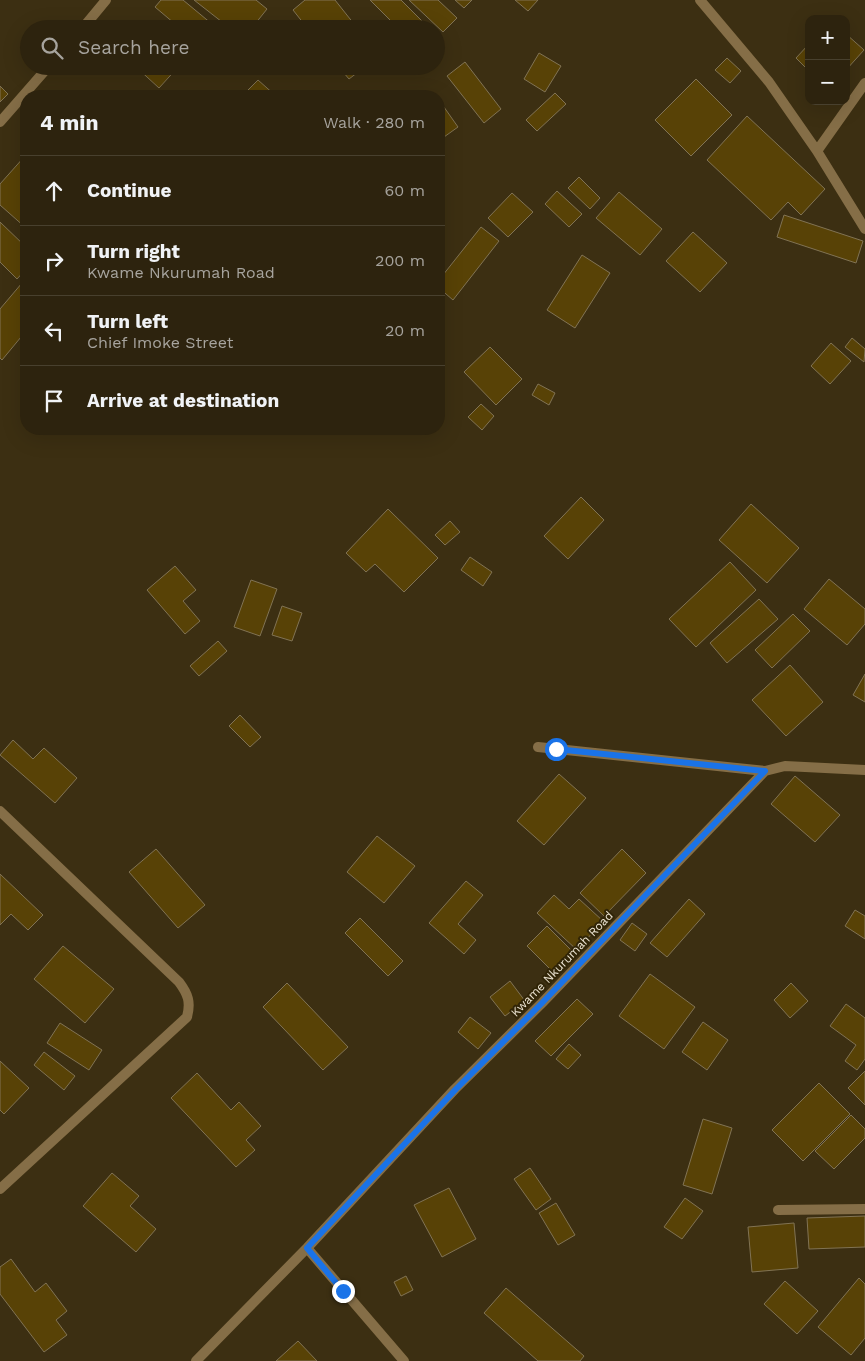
<!DOCTYPE html>
<html lang="en">
<head>
<meta charset="utf-8">
<style>
	body { margin:0; font-family:"Work Sans",sans-serif; background:#392f1c; color:#f1f3f6 }
	.controls { position:absolute; right:15px; top:15px; display:grid; overflow:hidden; border-radius:10px; box-shadow:0 5px 20px #0002 }
	.controls button { width:45px; height:45px; display:grid; place-items:center; padding:0; border:0; border-bottom:1px solid #48402e; background:#2d230e; color:#f1f3f6; font:25px sans-serif }
	.stop { position:absolute; width:15px; height:15px; margin:-11px; border:4px solid #1a73e8; border-radius:50%; background:#fff }
	.stop.end { background:#1a73e8; border-color:#fff; box-shadow:0 1px 5px #0008 }
	.list { margin:0; padding:0; list-style:none }
	h2 { display:flex; justify-content:space-between; align-items:center; height:65px; margin:0; padding:0 20px; font-size:21px }
	h2 small { font-size:16px; font-weight:400; color:#a7a49e }
	.list li { display:grid; grid-template-columns:32px 1fr auto; gap:15px; align-items:center; box-sizing:border-box; height:70px; padding:0 20px; border-top:1px solid #48402e }
	.list b { display:block; font-size:19px; white-space:nowrap }
	.list p { margin:0; font-size:16px; white-space:nowrap; color:#a7a49e }
	.list em { font-size:16px; font-style:normal; color:#a7a49e }
	.icon { flex:none; width:28px; height:28px; fill:none; stroke:currentColor; stroke-width:2; stroke-linecap:round; stroke-linejoin:round }
	.map { position:relative; flex:none; width:865px; height:1361px; overflow:hidden }
	.search { position:absolute; background:#2d230e; box-shadow:0 5px 20px #0002; left:20px; top:20px; width:425px; height:55px; display:flex; align-items:center; gap:12px; box-sizing:border-box; padding:0 18px; border-radius:28px; color:#a7a49e; font-size:19px }
	.panel { position:absolute; background:#2d230e; box-shadow:0 5px 20px #0002; left:20px; top:90px; width:425px; height:345px; border-radius:20px }
	.map>svg:first-child { display:block }
	.building { fill:#584206; stroke:#817354 }
	.lines { fill:none; stroke-linecap:round; stroke-linejoin:round }
	.street { stroke:#856e47; stroke-width:10 }
	.route { stroke:#1a73e8; stroke-width:6 }
	.labels { text-anchor:middle; dominant-baseline:central; stroke-width:4; stroke-linejoin:round; paint-order:stroke }
	.street-label { font-size:12px; fill:#ede5d4; stroke:#312507 }
</style>
</head>
<body>
<div class="map">
<svg width="865" height="1361" viewBox="0 0 865 1361">
	<rect width="100%" height="100%" fill="#3c2f12"/>
	<!-- building -->
	<path class="building" d="M161,0h22l35,29h-37l-26,-22z
		M194,0h62l11,9 -16,20h-20z
		M305,0h30l23,29h-50l-15,-19z
		M370,0h31l29,29h-31z
		M409,0h29l19,18 -14,14z
		M455,0h17l-8,8z
		M515,0h23l-10,11z
		M139,21l9,8h-16z
		M846,34l18,16 -18,20z
		M809,44v27l-13,-13z
		M539,53l22,13 -16,26 -21,-13z
		M727,58l14,13 -11,12 -15,-13z
		M465,62l36,47 -17,14 -37,-47z
		M135,66h44l-20,22z
		M338,66h28l-17,13z
		M696,79l36,36 -41,41 -36,-36z
		M258,80l18,16h-34z
		M0,86l8,8 -8,8z
		M555,93l11,11 -29,27 -11,-11z
		M439,100l19,27 -14,10 -5,-8z
		M747,116l78,73 -24,26 -13,-13 -17,18 -64,-60z
		M25,156l1,2v70l-26,-23v-21z
		M579,177l21,21 -10,11 -22,-21z
		M557,191l25,23 -13,13 -24,-23z
		M619,192l43,37 -22,26 -44,-37z
		M512,193l21,19 -25,25 -20,-19z
		M784,215l79,26 -7,22 -79,-26z
		M0,222l26,25v22l-9,10 -17,-17z
		M481,227l18,14 -46,59 -14,-12v-8z
		M693,232l34,31 -27,29 -34,-31z
		M582,255l28,18 -35,55 -28,-18z
		M22,283l4,4v44l-24,29 -2,-2v-49z
		M852,338l13,11 -1,13 -19,-15z
		M831,343l20,18 -21,23 -19,-18z
		M490,347l32,32 -26,26 -32,-33z
		M538,384l17,9 -6,12 -17,-10z
		M481,404l13,12 -12,14 -14,-13z
		M581,497l23,23 -36,39 -24,-23z
		M751,504l48,44 -32,35 -48,-43z
		M388,509l50,49 -34,34 -29,-28 -9,8 -20,-19z
		M450,521l10,11 -15,13 -10,-10z
		M470,557l22,15 -9,14 -22,-16z
		M730,562l26,28 -60,57 -27,-28z
		M175,566l21,24 -13,11 17,20 -15,13 -38,-44z
		M829,579l36,30v15l-18,21 -43,-36z
		M251,580l26,9 -17,47 -26,-9z
		M759,599l19,20 -51,44 -17,-20z
		M282,606l20,7 -10,28 -20,-6z
		M793,614l17,17 -38,37 -17,-18z
		M218,641l9,10 -28,25 -9,-10z
		M790,665l33,37 -37,34 -34,-36z
		M865,674v28l-12,-7z
		M240,715l21,22 -11,10 -21,-21z
		M13,740l20,19 11,-11 33,30 -22,25 -55,-48z
		M559,774l27,24 -42,47 -27,-24z
		M795,776l45,39 -25,27 -44,-38z
		M377,836l38,30 -31,37 -37,-31z
		M156,849l49,56 -27,23 -49,-56z
		M622,849l24,24 -42,43 -24,-23z
		M0,874l43,41 -15,15 -17,-16 -11,11z
		M466,881l17,14 -25,29 18,16 -12,14 -35,-31z
		M554,895l15,14 10,-10 24,22 -26,29 -40,-37z
		M689,899l16,15 -38,43 -17,-14z
		M855,910l10,6v23l-20,-13z
		M360,918l43,43 -15,15 -43,-43z
		M632,923l15,11 -12,17 -15,-11z
		M547,926l28,28 -20,20 -28,-28z
		M63,946l51,43 -29,34 -51,-44z
		M650,974l45,33 -31,42 -45,-33z
		M510,981l15,20 -20,15 -15,-19z
		M287,983l61,64 -25,23 -60,-63z
		M791,983l17,18 -18,17 -16,-18z
		M577,999l16,15 -42,42 -16,-15z
		M846,1004l19,14v41l-8,11 -12,-9 11,-16 -26,-19z
		M470,1017l21,16 -13,16 -20,-17z
		M703,1022l25,18 -21,30 -25,-18z
		M60,1023l42,27 -13,20 -42,-27z
		M569,1044l12,11 -13,14 -12,-10z
		M44,1052l31,24 -11,14 -30,-25z
		M0,1061l29,27 -25,26 -4,-4z
		M865,1071v34l-17,-17z
		M197,1073l34,37 8,-8 22,24 -15,14 9,10 -19,17 -65,-69z
		M819,1083l31,31 -47,47 -31,-31z
		M851,1115l14,14v9l-31,31 -19,-18z
		M703,1119l29,9 -20,66 -29,-9z
		M530,1168l21,31 -15,11 -22,-31z
		M112,1173l27,23 -9,10 26,23 -20,23 -53,-46z
		M449,1188l27,51 -34,18 -28,-52z
		M685,1198l18,13 -21,28 -18,-12z
		M556,1203l19,32 -17,10 -19,-32z
		M865,1216v31l-56,2 -2,-31z
		M794,1223l4,45 -46,4 -4,-45z
		M11,1259l24,33 11,-9 21,28 -11,9 11,15 -23,17 -44,-58v-27z
		M406,1276l7,14 -12,6 -7,-14z
		M859,1278l6,6v54l-14,17 -33,-28z
		M785,1281l33,30 -21,23 -33,-30z
		M506,1288l78,68 -4,5h-42l-54,-48z
		M298,1341l19,20h-41z"/>
	<g class="lines">
		<!-- street -->
		<path class="street" d="M700,0l69,82 48,69 48,78
			M82,29l24,-29
			M0,122l49,-56
			M817,151l48,-68
			M538,747l227,24
			M0,811l179,171c9,12 12,20 8,35l-187,172
			M778,1210l87,-1
			M307,1248l97,113
			M196,1361l111,-113 148,-159 87,-86 223,-232 20,-5 80,4"/>
	</g>
	<g class="lines">
		<!-- route -->
		<path class="route" d="M343,1291l-36,-43 149,-159 86,-86 223,-232 -209,-22"/>
	</g>
	<g class="labels">
		<!-- street labels -->
		<g class="street-label">
			<text transform="translate(562 964) rotate(-46)">Kwame Nkurumah Road</text>
		</g>
	</g>
</svg>
<div class="controls">
<button>+</button>
<button>−</button>
</div>
<div class="stop" style="left:556px;top:749px"></div>
<div class="stop end" style="left:343px;top:1291px"></div>
<div class="search"><svg class="icon" aria-label="search" viewBox="0 0 24 24"><circle cx="10" cy="10" r="6"/><path d="M15 15l6 6"/></svg>Search here</div>
<section class="panel">
<h2>4 min<small>Walk · 280 m</small></h2>
<ul class="list">
<li><svg class="icon" aria-label="ahead" viewBox="0 0 24 24"><path d="M12 20V5M6 11l6-6 6 6"/></svg><div><b>Continue</b></div><em>60 m</em></li>
<li><svg class="icon" aria-label="right" viewBox="0 0 24 24"><path d="M7 20v-9h11M14 6l5 5-5 5"/></svg><div><b>Turn right</b><p>Kwame Nkurumah Road</p></div><em>200 m</em></li>
<li><svg class="icon" aria-label="left" viewBox="0 0 24 24"><path d="M17 20v-9H6M10 6l-5 5 5 5"/></svg><div><b>Turn left</b><p>Chief Imoke Street</p></div><em>20 m</em></li>
<li><svg class="icon" aria-label="arrive" viewBox="0 0 24 24"><path d="M6 21V4h12l-3 4 3 4H6"/></svg><div><b>Arrive at destination</b></div></li>
</ul>
</section>
</div>
</body>
</html>
